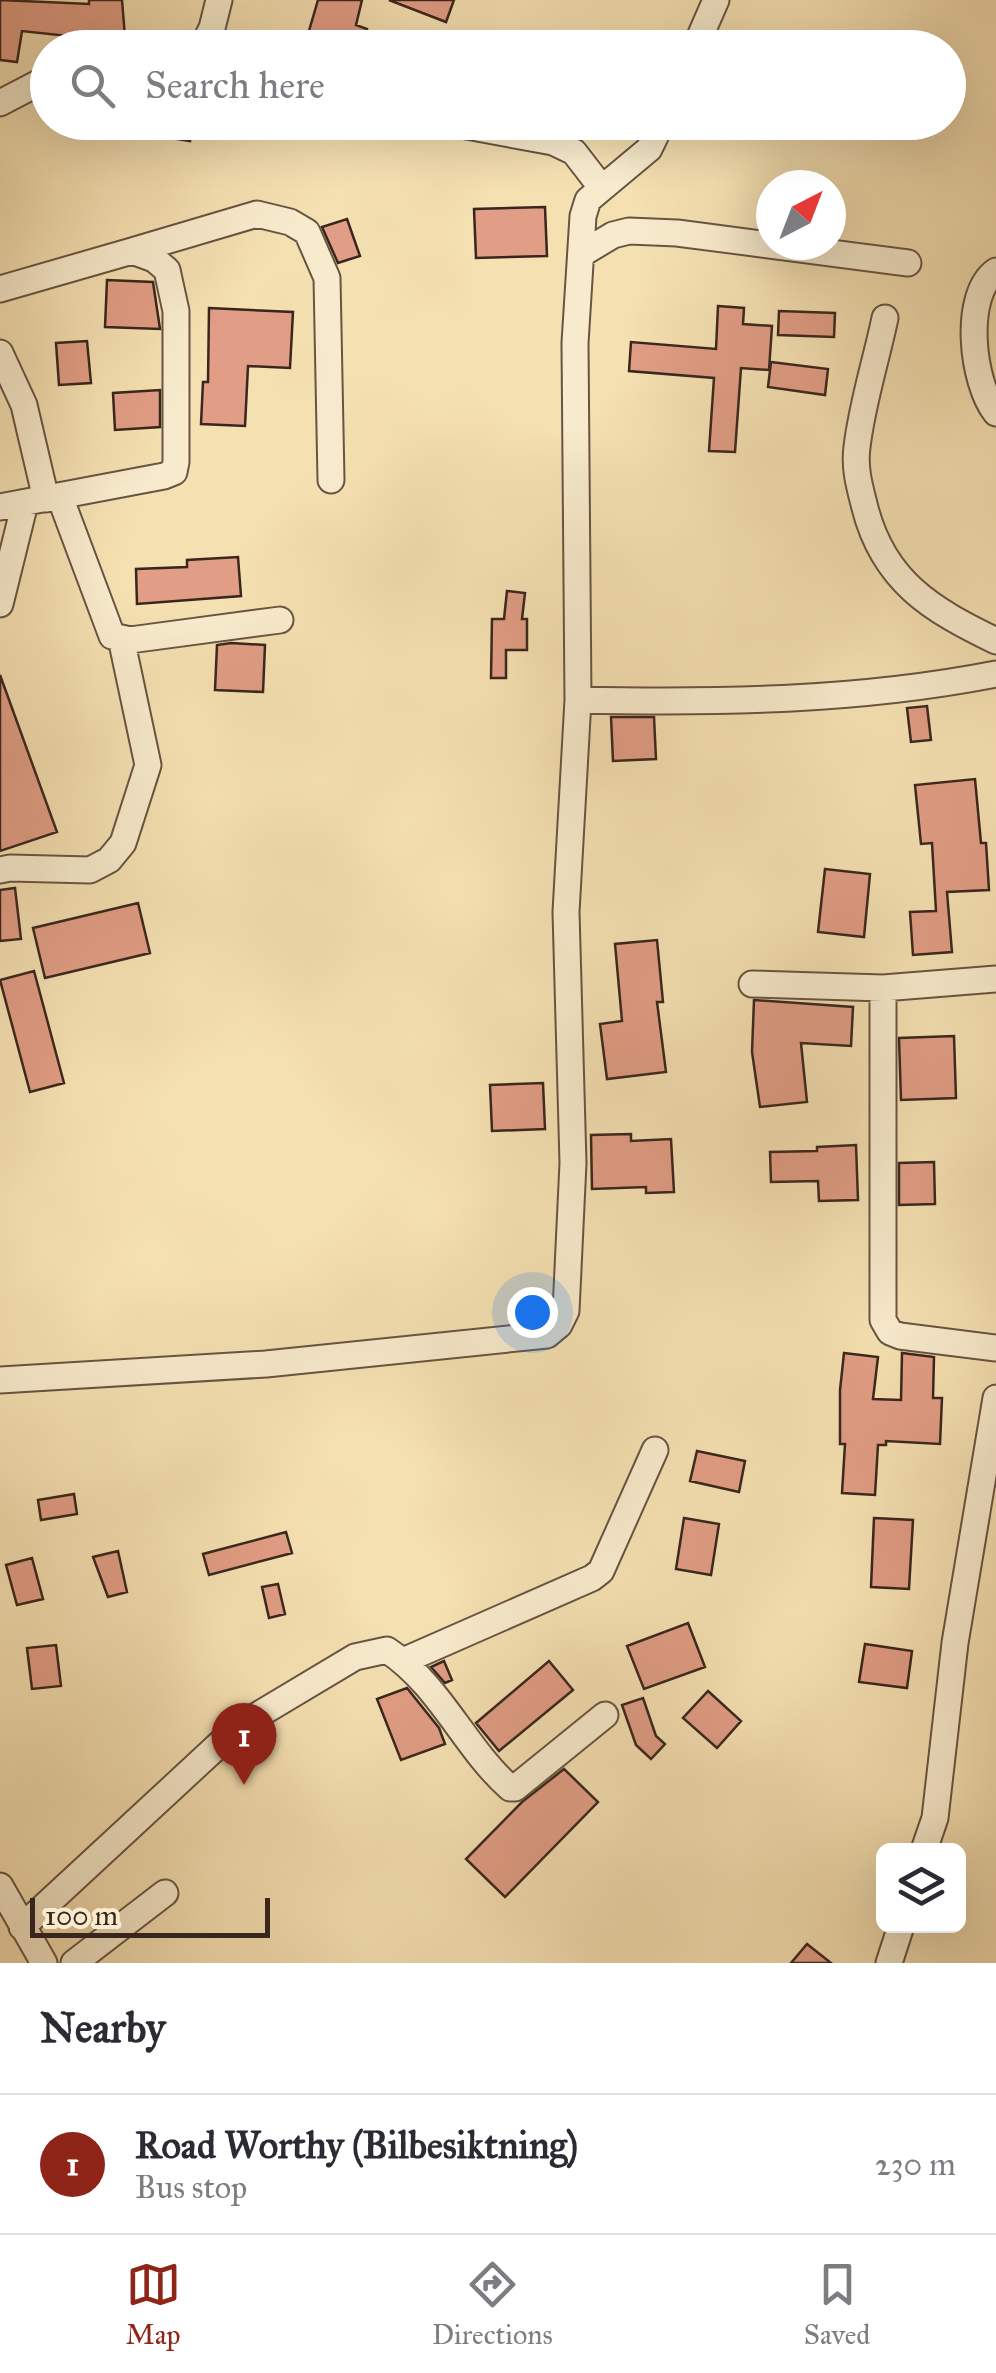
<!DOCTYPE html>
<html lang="en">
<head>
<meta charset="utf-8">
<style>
	body { margin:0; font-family:"IM FELL Great Primer",serif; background:#f7f7f7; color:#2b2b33 }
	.controls { position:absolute; right:30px; bottom:30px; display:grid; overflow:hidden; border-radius:15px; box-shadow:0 10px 40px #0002 }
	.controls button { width:90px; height:90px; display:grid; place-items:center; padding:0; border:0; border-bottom:2px solid #e1e1e2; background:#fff; color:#2b2b33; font:50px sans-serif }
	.compass { position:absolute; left:756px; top:170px; width:90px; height:90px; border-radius:50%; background:#fff; box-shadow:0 10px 40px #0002; rotate:42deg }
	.scale { position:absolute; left:30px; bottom:25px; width:240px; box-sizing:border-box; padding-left:10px; border:5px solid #39261d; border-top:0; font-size:28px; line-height:35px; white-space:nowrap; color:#39261d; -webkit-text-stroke:8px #f8ebcd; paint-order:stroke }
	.you { position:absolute; left:532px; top:1312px; width:35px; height:35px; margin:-25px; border:8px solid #fff; border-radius:50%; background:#1a73e8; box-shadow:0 0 0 15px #1a73e833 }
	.badge { display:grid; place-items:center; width:65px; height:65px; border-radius:50%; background:#8f2418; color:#fff; font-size:32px; font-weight:700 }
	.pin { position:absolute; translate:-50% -82px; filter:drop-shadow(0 2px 5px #0008) }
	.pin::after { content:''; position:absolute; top:52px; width:35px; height:30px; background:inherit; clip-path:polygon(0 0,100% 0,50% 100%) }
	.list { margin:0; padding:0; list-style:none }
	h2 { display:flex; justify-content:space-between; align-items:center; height:130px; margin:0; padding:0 40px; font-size:42px }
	h2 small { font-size:32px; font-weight:400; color:#7c7c81 }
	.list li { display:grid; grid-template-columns:65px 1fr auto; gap:30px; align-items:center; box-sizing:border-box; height:140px; padding:0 40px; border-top:2px solid #e1e1e2 }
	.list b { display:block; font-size:38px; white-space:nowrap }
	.list p { margin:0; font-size:32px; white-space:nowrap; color:#7c7c81 }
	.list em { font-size:32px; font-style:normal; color:#7c7c81 }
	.icon { flex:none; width:55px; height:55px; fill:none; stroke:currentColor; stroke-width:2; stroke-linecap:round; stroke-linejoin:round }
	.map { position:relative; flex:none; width:996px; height:1963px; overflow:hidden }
	.search { position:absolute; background:#fff; box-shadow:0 10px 40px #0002; left:30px; right:30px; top:30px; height:110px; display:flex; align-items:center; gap:25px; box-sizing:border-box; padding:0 35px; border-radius:55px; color:#7c7c81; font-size:38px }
	.sheet { height:270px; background:#fff }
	nav { display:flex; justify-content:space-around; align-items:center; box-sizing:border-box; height:140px; border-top:2px solid #e1e1e2; background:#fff; font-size:28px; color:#7c7c81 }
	nav a { display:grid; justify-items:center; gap:5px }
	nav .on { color:#8f2418 }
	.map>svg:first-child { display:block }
	.building { fill:#e19d85; stroke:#39261d; stroke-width:2.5 }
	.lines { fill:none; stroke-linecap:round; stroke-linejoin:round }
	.minor-casing { stroke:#685442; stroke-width:29 }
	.minor { stroke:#f8ebcd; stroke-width:25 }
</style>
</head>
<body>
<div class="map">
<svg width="996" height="1963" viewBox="0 0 996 1963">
	<rect width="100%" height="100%" fill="#f5e0b2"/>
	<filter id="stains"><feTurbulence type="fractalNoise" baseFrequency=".002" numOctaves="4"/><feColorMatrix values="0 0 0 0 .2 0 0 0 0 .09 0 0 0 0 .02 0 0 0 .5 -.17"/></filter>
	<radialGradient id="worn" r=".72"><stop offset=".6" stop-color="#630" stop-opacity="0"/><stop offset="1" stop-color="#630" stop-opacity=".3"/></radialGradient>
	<!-- building -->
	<path class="building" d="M0,0l89,4v-4h33l3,37 -29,2 -74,-8 -5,31 -17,-2z
		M318,0h44l-6,25 11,4 -5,19h-58z
		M389,0h65l-8,22z
		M161,122h32l-3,19 -31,-5z
		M545,207l2,49 -71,2 -2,-49z
		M347,219l13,37 -22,7 -16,-36z
		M107,280l46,2 7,47 -55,-2z
		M718,306l26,2 -1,16 29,2 -3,44 -28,-2 -6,84 -26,-1 5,-73 -85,-7 2,-29 85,7z
		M209,308l84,4 -3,56 -42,-2 -3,60 -44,-2 2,-42h5z
		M779,311l56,2 -1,24 -56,-2z
		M87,341l4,42 -32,2 -3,-42z
		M771,362l57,7 -3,26 -57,-8z
		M160,390v37l-45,3 -2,-37z
		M238,557l3,39 -104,8 -1,-35 51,-2v-7z
		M507,591l18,2 -3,26h5v31h-21v28h-15l1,-59h12z
		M231,643l34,2 -2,47 -48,-2 2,-45z
		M0,675l57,157 -57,19z
		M927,706l4,34 -20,2 -4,-34z
		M611,717h43l2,42 -43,2z
		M975,779l6,64h5l3,47 -42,2 5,60 -39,3 -3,-43 26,-1 -4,-68 -11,1 -6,-59z
		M825,869l45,5 -6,63 -46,-5z
		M15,888l6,51 -21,2v-51z
		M138,903l12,50 -105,25 -12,-50z
		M657,940l6,62h-6l9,70 -59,7 -7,-55 22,-3 -7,-77z
		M34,971l30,112 -34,9 -30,-112z
		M754,1000l99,7 -2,39 -50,-3 6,59 -47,5 -8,-55z
		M954,1036l2,62 -55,2 -2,-62z
		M543,1083l2,46 -53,2 -2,-46z
		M631,1134v7l40,-2 3,53 -28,1v-6l-54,2 -1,-54z
		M856,1145l2,55 -39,1 -1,-20 -47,1 -1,-30 47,-1v-4z
		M934,1162l1,42 -36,1v-42z
		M844,1353l34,4 -5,42 28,1 1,-47 32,4 -1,41h9l-2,46 -54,-3v4h-8l-3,50 -33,-2 3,-49h-5v-54z
		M697,1451l48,10 -6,31 -49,-11z
		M74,1494l3,20 -36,6 -3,-20z
		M684,1518l35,6 -8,51 -35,-6z
		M874,1518l39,2 -4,69 -38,-2z
		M286,1532l6,21 -83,22 -6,-21z
		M118,1551l9,41 -19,5 -15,-40z
		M32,1558l11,41 -26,6 -11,-40z
		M278,1584l7,30 -16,4 -7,-31z
		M688,1623l17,44 -61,22 -17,-43z
		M865,1644l47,7 -5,37 -48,-6z
		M56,1645l5,41 -29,3 -5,-41z
		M444,1661l8,19 -7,3 -14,-16z
		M549,1661l24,29 -74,61 -23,-28z
		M407,1688l32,40 6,16 -44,16 -24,-61z
		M708,1691l33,30 -24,27 -34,-30z
		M643,1698l13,38 9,8 -14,15 -15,-14 -14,-40z
		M564,1769l34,33 -93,95 -39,-38 56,-57z
		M807,1944l24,19h-40z"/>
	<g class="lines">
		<defs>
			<path id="minor" d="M202,48l10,-20 7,-28
				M695,48l21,-48
				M0,103l48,-25
				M445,122l108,20 21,10 27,35
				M132,251l125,-37 33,8 17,10 20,46 4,202
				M583,253l30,-18 16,-4 48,2 231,30
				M996,271c-34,24 -24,112 0,142
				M0,289l132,-38 22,8 13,11 9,41v151l-2,10 -10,4 -164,31
				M885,318c-9,43 -23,86 -28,129 -3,22 3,41 8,61 19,74 67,102 131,133
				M0,353l24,52 22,94
				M60,497l52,139 18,4 150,-20
				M0,604l25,-101
				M578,700l-3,-357 8,-127 5,-16 61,-51 13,-27
				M0,870l10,-2 80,2 19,-10 14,-17 25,-78 -27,-127
				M752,984l131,4 113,-9
				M883,988v332l7,12 10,4 96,12
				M0,1380l266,-16 281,-29 12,-10 7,-14 7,-148 -7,-251 12,-212c140,3 280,1 418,-26
				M403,1661l189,-83 9,-7 54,-121
				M924,1850l11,-32 20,-175 41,-245
				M0,1886l44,77
				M22,1927l216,-200 117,-70 32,-7c53,35 77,97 123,138h5l90,-73
				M74,1963l91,-70
				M889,1963l12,-37"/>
		</defs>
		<!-- minor casing -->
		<use href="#minor" class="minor-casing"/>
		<!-- minor -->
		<use href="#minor" class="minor"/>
	</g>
	<rect width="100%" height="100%" filter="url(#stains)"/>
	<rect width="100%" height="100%" fill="url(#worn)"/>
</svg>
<div class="controls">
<button><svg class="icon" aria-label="layers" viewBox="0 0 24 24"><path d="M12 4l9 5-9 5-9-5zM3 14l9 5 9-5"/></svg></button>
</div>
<svg class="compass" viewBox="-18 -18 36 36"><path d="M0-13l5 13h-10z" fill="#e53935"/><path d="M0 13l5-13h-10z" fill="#7c7c81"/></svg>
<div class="scale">100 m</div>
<div class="you"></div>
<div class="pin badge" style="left:244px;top:1785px">1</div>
<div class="search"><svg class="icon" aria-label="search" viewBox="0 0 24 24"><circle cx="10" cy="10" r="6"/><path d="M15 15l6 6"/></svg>Search here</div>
</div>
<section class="sheet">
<h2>Nearby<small></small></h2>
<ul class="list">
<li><span class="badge">1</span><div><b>Road Worthy (Bilbesiktning)</b><p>Bus stop</p></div><em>230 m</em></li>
</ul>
</section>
<nav>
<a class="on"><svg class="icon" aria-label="map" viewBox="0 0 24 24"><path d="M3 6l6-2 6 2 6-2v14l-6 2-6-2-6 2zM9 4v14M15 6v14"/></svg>Map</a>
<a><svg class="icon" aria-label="directions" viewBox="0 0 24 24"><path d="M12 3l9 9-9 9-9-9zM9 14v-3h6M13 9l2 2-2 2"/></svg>Directions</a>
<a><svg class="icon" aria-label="saved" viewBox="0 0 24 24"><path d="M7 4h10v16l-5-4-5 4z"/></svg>Saved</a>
</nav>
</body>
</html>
